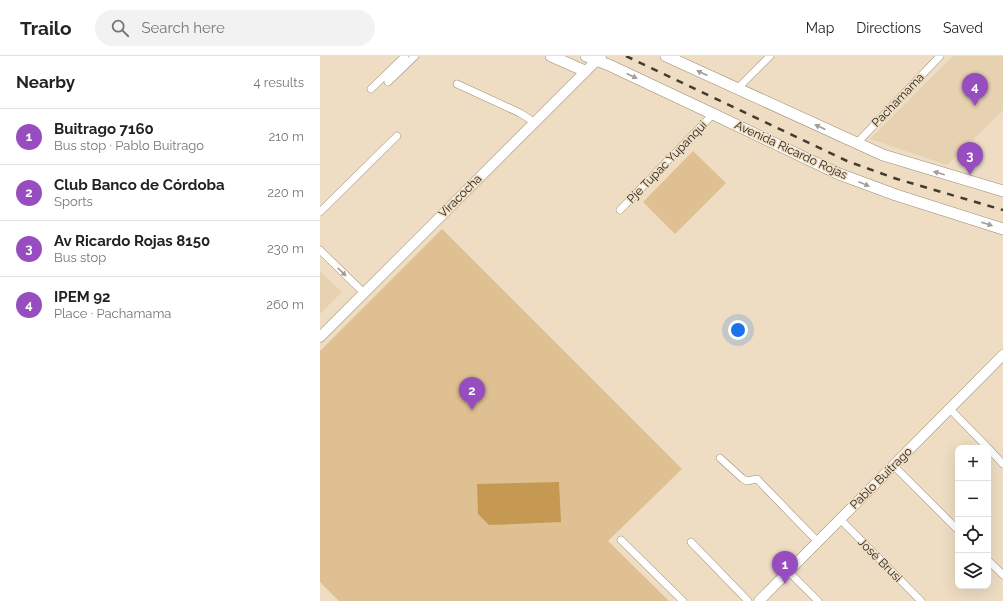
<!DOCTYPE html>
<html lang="en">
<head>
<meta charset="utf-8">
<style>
	body { margin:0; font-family:Raleway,sans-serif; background:#f2f2f2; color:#222 }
	.controls { position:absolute; right:12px; bottom:12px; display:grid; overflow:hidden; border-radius:8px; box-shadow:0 4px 16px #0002 }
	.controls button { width:36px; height:36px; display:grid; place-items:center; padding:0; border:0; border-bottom:1px solid #e0e0e0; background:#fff; color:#222; font:20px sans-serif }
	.you { position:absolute; left:418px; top:274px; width:14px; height:14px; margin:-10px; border:3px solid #fff; border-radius:50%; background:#1a73e8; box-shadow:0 0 0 6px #1a73e833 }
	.badge { display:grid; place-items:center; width:26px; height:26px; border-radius:50%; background:#974dbf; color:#fff; font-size:13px; font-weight:700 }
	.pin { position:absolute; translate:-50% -33px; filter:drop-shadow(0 1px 2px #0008) }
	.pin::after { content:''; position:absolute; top:21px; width:14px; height:12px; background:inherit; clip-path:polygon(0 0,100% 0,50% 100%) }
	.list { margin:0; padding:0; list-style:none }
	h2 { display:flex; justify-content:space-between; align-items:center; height:52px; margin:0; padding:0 16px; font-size:17px }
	h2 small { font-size:13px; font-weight:400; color:#767676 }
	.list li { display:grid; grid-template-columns:26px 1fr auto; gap:12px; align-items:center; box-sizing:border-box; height:56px; padding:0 16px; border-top:1px solid #e0e0e0 }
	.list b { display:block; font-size:15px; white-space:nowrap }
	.list p { margin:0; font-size:13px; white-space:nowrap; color:#767676 }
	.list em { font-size:13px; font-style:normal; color:#767676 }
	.icon { flex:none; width:22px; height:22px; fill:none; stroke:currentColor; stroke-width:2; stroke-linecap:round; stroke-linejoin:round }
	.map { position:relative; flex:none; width:683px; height:545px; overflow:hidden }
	header { display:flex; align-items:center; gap:24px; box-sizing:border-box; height:56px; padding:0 20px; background:#fff; border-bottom:1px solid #e0e0e0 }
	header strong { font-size:19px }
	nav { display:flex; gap:22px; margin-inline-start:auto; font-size:14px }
	.search { width:280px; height:36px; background:#f2f2f2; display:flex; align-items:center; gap:10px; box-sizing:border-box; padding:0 14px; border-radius:22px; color:#767676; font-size:15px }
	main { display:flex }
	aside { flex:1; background:#fff }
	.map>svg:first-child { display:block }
	.built { fill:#e6d1b1 }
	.green { fill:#dec092 }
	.water { fill:#c59951 }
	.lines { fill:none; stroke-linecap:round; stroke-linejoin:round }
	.minor-casing { stroke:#9a8b73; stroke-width:8 }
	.secondary-casing { stroke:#9a8b73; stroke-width:11 }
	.primary-casing { stroke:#9a8b73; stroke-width:12 }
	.minor { stroke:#fff; stroke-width:7 }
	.secondary { stroke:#fff; stroke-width:10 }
	.primary { stroke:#fff; stroke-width:11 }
	.rail { stroke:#423b2f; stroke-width:2.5; stroke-dasharray:7 7; stroke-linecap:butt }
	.oneway { fill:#a09d99 }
	.labels { text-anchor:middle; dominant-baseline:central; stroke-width:3; stroke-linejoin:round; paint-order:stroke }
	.street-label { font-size:12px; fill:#2c261c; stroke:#eeddc3 }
</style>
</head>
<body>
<header>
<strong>Trailo</strong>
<div class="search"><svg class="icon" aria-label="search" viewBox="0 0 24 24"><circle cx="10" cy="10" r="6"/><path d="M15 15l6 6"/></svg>Search here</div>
<nav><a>Map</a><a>Directions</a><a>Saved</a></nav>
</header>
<main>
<aside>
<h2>Nearby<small>4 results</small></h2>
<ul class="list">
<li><span class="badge">1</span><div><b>Buitrago 7160</b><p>Bus stop · Pablo Buitrago</p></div><em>210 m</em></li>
<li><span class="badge">2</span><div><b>Club Banco de Córdoba</b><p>Sports</p></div><em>220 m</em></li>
<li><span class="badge">3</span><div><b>Av Ricardo Rojas 8150</b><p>Bus stop</p></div><em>230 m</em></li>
<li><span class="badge">4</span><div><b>IPEM 92</b><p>Place · Pachamama</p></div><em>260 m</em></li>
</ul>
</aside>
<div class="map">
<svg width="683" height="545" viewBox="0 0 683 545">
	<rect width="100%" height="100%" fill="#eeddc3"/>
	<!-- built -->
	<path class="built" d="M633,0h50v54l-56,55 -77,-26z
		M0,215l22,21 -22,22z"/>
	<!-- green -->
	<path class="green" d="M373,95l33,32 -51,51 -32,-32z
		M122,173l240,240 -74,72 61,60h-330l-19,-19v-231z"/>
	<!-- water -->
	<path class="water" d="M239,426l2,40 -72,3 -11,-11 -1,-30z"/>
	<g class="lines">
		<defs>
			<path id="minor" d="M68,26l27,-26
				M137,28l63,29 14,9
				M51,33l34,-33
				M417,33l33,-33
				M536,88l84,-88
				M300,154l93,-96
				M0,156l77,-76
				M0,194l44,43
				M630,353l38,39
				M668,392l15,16
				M400,402l23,21 4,2 10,-2 61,63
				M574,410l64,64
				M520,463l81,82
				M301,484l62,61
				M371,486l57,59
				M668,504l15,15
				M468,515l30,30"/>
			<path id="secondary" d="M0,281l281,-281
				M439,545l244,-246"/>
			<path id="primary" d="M231,0l34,15
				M266,0l25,10 102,48 126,60 57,21 107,34
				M346,0l217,99 120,36"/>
		</defs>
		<!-- minor casing -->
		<use href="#minor" class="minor-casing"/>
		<!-- secondary casing -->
		<use href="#secondary" class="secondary-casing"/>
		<!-- primary casing -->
		<use href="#primary" class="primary-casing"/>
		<!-- minor -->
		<use href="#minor" class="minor"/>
		<!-- secondary -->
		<use href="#secondary" class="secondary"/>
		<!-- primary -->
		<use href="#primary" class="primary"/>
		<!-- rail -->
		<path class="rail" d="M306,0l221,105 50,18 106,31"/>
	</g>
	<!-- one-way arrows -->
	<defs><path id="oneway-solid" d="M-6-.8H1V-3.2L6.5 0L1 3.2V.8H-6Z"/></defs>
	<g class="oneway">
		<use href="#oneway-solid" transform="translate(382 17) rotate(-155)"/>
		<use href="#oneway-solid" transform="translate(312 20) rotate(25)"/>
		<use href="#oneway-solid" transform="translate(500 71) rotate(-155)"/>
		<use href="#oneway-solid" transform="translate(619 117) rotate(-164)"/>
		<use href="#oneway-solid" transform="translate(544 128) rotate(22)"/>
		<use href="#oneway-solid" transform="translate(667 168) rotate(17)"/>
		<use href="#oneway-solid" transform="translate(22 216) rotate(44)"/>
	</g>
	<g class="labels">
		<!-- street labels -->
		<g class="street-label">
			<text transform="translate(578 44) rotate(-46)">Pachamama</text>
			<text transform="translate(471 94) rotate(25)">Avenida Ricardo Rojas</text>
			<text transform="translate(347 106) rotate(-46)">Pje Tupac Yupanqui</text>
			<text transform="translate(140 140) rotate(-45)">Viracocha</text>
			<text transform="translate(561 422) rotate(-45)">Pablo Buitrago</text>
			<text transform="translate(560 504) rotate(45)">José Brusi</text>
		</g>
	</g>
</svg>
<div class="controls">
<button>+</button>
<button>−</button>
<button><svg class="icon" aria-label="locate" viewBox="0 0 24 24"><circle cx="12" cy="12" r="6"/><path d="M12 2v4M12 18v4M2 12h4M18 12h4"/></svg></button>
<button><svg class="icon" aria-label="layers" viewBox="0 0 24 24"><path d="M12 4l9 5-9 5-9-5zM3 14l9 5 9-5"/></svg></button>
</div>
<div class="you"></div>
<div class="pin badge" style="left:465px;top:528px">1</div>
<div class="pin badge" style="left:152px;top:354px">2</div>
<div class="pin badge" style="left:650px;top:119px">3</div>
<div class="pin badge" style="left:655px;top:50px">4</div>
</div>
</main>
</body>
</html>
